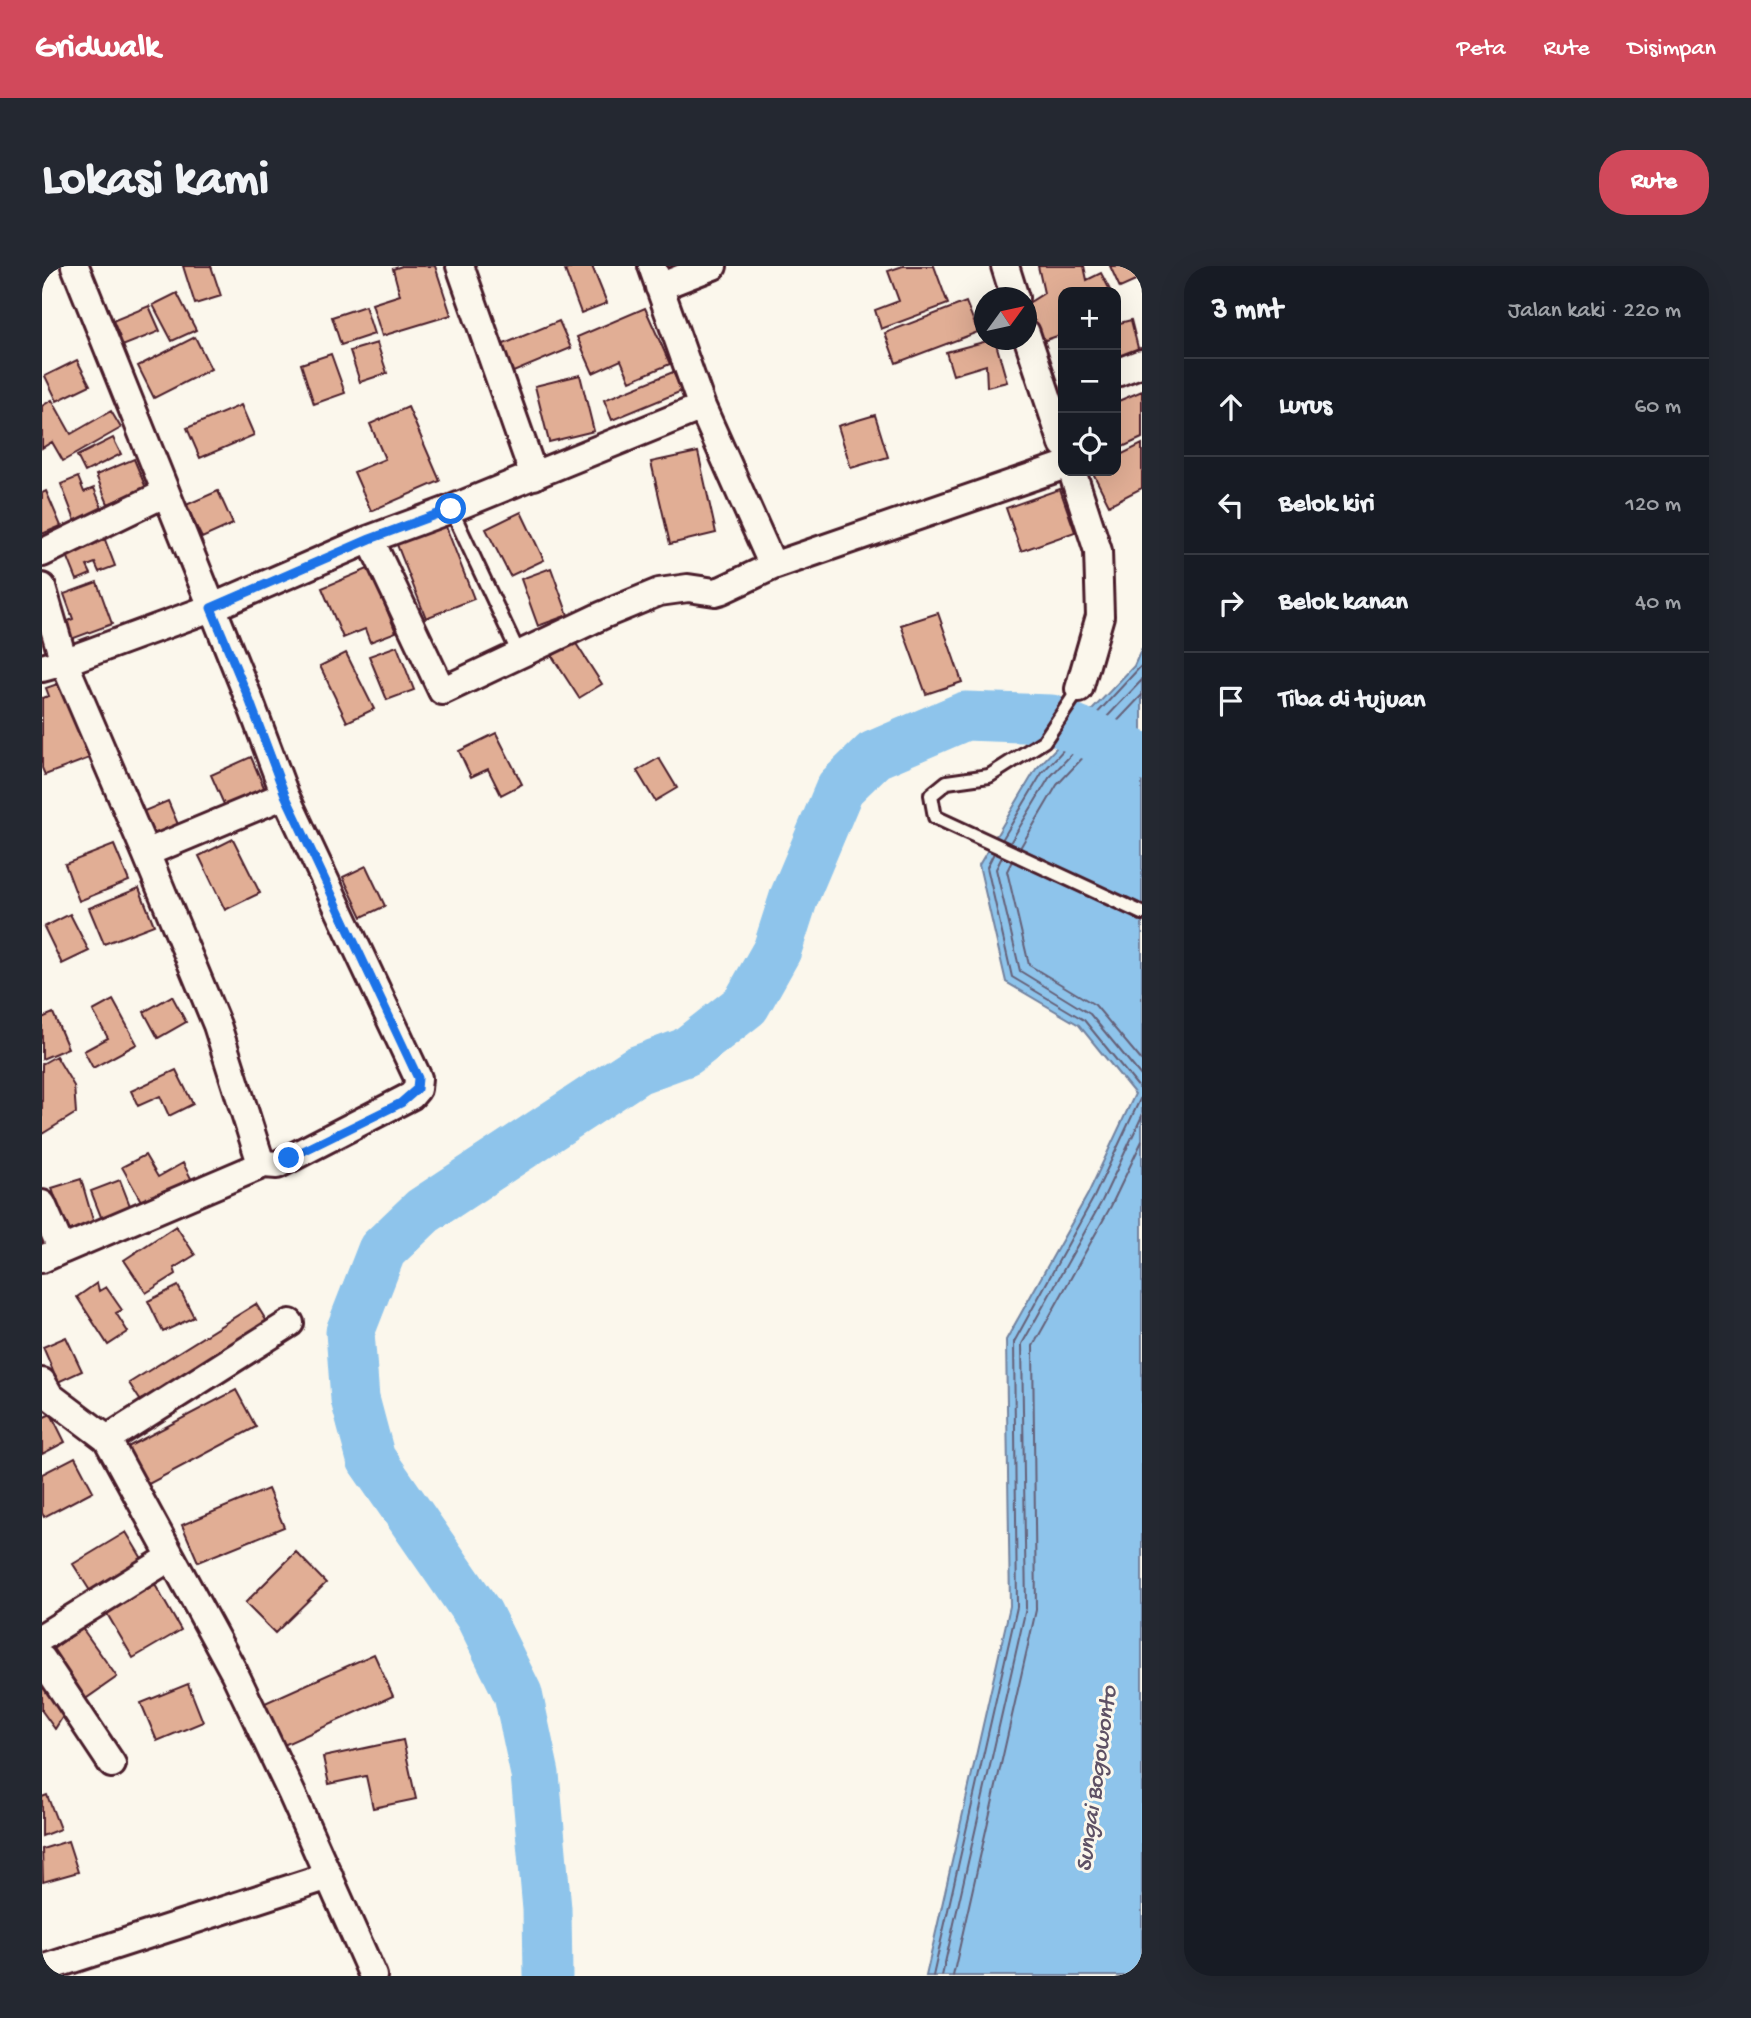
<!DOCTYPE html>
<html lang="id">
<head>
<meta charset="utf-8">
<style>
	body { margin:0; font-family:"Gochi Hand",sans-serif; background:#242831; color:#f1f3f6 }
	.controls { position:absolute; right:21px; top:21px; display:grid; overflow:hidden; border-radius:14px; box-shadow:0 7px 28px #0002 }
	.controls button { width:63px; height:63px; display:grid; place-items:center; padding:0; border:0; border-bottom:2px solid #363941; background:#171b24; color:#f1f3f6; font:35px sans-serif }
	.compass { position:absolute; left:932px; top:21px; width:63px; height:63px; border-radius:50%; background:#171b24; box-shadow:0 7px 28px #0002; rotate:57deg }
	.stop { position:absolute; width:21px; height:21px; margin:-16px; border:5px solid #1a73e8; border-radius:50%; background:#fff }
	.stop.end { background:#1a73e8; border-color:#fff; box-shadow:0 2px 7px #0008 }
	.list { margin:0; padding:0; list-style:none }
	h2 { display:flex; justify-content:space-between; align-items:center; height:91px; margin:0; padding:0 28px; font-size:30px }
	h2 small { font-size:23px; font-weight:400; color:#9ea1a6 }
	.list li { display:grid; grid-template-columns:46px 1fr auto; gap:21px; align-items:center; box-sizing:border-box; height:98px; padding:0 28px; border-top:2px solid #363941 }
	.list b { display:block; font-size:26px; white-space:nowrap }
	.list em { font-size:23px; font-style:normal; color:#9ea1a6 }
	.icon { flex:none; width:38px; height:38px; fill:none; stroke:currentColor; stroke-width:2; stroke-linecap:round; stroke-linejoin:round }
	.map { position:relative; flex:none; width:1100px; height:1710px; overflow:hidden; border-radius:28px }
	header { display:flex; align-items:center; gap:42px; box-sizing:border-box; height:98px; padding:0 35px; background:#d1495b; color:#fff }
	header strong { font-size:33px }
	nav { display:flex; gap:38px; margin-inline-start:auto; font-size:24px }
	.intro { display:flex; align-items:center; justify-content:space-between; box-sizing:border-box; height:168px; padding:0 42px }
	h1 { margin:0; font-size:49px }
	.button { padding:18px 32px; border-radius:28px; background:#d1495b; color:#fff; font-size:24px; font-weight:700 }
	main { display:flex; gap:42px; padding:0 42px }
	aside { flex:1; background:#171b24; border-radius:28px; box-shadow:0 7px 28px #0002 }
	.map>svg:first-child { display:block }
	.water { fill:#8ec4eb; stroke:#73829e; stroke-width:2 }
	.lines { fill:none; stroke-linecap:round; stroke-linejoin:round }
	.shore { stroke:#656178; stroke-width:2 }
	.river { stroke:#8ec4eb; stroke-width:49 }
	.building { fill:#e1ae95; stroke:#4a1f2b; stroke-width:2 }
	.lane-casing { stroke:#4a1f2b; stroke-width:18 }
	.street-casing { stroke:#4a1f2b; stroke-width:32 }
	.lane { stroke:#fbf7ec; stroke-width:12 }
	.street { stroke:#fbf7ec; stroke-width:26 }
	.route { stroke:#1a73e8; stroke-width:9 }
	.labels { text-anchor:middle; dominant-baseline:central; stroke-width:6; stroke-linejoin:round; paint-order:stroke }
	.water-label { font-size:24px; font-style:italic; fill:#5e5165; stroke:#fbf7ec }
</style>
</head>
<body>
<header>
<strong>Gridwalk</strong>
<nav><a>Peta</a><a>Rute</a><a>Disimpan</a></nav>
</header>
<div class="intro"><h1>Lokasi kami</h1><a class="button">Rute</a></div>
<main>
<div class="map">
<svg width="1100" height="1710" viewBox="0 0 1100 1710">
	<rect width="100%" height="100%" fill="#fbf7ec"/>
	<filter id="ink" filterUnits="userSpaceOnUse"><feTurbulence type="fractalNoise" baseFrequency=".0143" numOctaves="2"/><feDisplacementMap in="SourceGraphic" scale="14" xChannelSelector="R" yChannelSelector="G"/><feConvolveMatrix kernelMatrix="1 2 1 2 8 2 1 2 1" color-interpolation-filters="sRGB"/></filter>
	<g filter="url(#ink)">
		<!-- water -->
		<path class="water" d="M1100,382v1328h-216l84,-370 -4,-266 82,-146 47,-100 -56,-69 -73,-43 -27,-117 57,-96 98,-103z"/>
		<g class="lines">
			<!-- shore -->
			<path class="shore" d="M960,574l40,-67 100,-108
				M968,577l39,-65 93,-98
				M978,582l37,-63 85,-90
				M960,591l-6,12 24,102 70,43 52,63
				M970,595l-5,10 22,94 66,40 47,56
				M891,1710l84,-369 -3,-265 80,-145 48,-102 -2,-6 -56,-69 -72,-43 -25,-110 7,-14
				M900,1710l84,-368 -4,-264 80,-143 40,-85
				M911,1710l83,-366 -3,-264 78,-140 31,-65"/>
			<!-- river -->
			<path class="river" d="M506,1710l-1,-67 -12,-135 -17,-80 -39,-79 -108,-156 -16,-60 -5,-67 32,-82 41,-39 214,-141 49,-18 60,-47 31,-55 17,-53 46,-109 34,-33 91,-39 86,3 91,38"/>
		</g>
		<!-- building -->
		<path class="building" d="M141,0h28l10,30 -26,8z
			M360,0h33l16,49 -69,21 -10,-32 28,-9 -7,-26z
			M534,0h16l15,37 -26,10 -16,-43z
			M861,0h31l14,38 -67,25 -6,-19 24,-9 -11,-30z
			M996,0h46l3,14 14,-7 10,19h-48v42l-23,8 -13,-38 17,-11z
			M1068,0h32v12l-22,10z
			M135,27l19,37 -24,11 -19,-36z
			M924,36l12,30 -82,31 -11,-30z
			M107,40l11,25 -40,16 -10,-25z
			M323,40l9,28 -33,11 -9,-28z
			M603,42l25,56 -40,17 -9,-21 -28,13 -16,-36z
			M1089,54l10,40 -25,6v-42z
			M517,55l12,27 -60,25 -12,-27z
			M153,71l16,32 -57,29 -16,-32z
			M949,74h4l12,42 -20,5 -1,-22 -33,10 -7,-23z
			M335,77l10,30 -27,9 -10,-31z
			M289,88l14,39 -31,11 -13,-40z
			M35,94l13,25 -33,16 -12,-25z
			M631,106l9,19 -70,29 -8,-20z
			M538,109l14,56 -45,11 -14,-56z
			M1100,125v47l-26,12v-48z
			M10,134l19,34 40,-23 10,17 -58,33 -11,-19 -10,6v-42z
			M199,139l13,30 -54,23 -13,-30z
			M366,141l32,74 -69,30 -17,-39 31,-13 -15,-35z
			M833,149l13,42 -37,11 -13,-42z
			M71,172l8,16 -36,18 -8,-16z
			M1100,178v44l-33,17 -17,-34h24v-14z
			M656,186l18,81 -46,11 -19,-82z
			M92,193l12,29 -38,16 -12,-29z
			M36,211l6,15 10,-4 10,25 -28,10 -15,-39z
			M1018,223l15,43 -54,19 -15,-43z
			M4,225l15,35 -19,8v-41z
			M176,225l15,33 -31,14 -16,-33z
			M479,246l23,48 -34,16 -24,-47z
			M403,258l29,75 -48,19 -30,-76z
			M60,266l13,34 -16,6 -4,-9 -8,3 4,8 -14,6 -14,-35z
			M328,302l26,64 -26,10 -5,-13 -22,9 -21,-50z
			M509,302l17,47 -30,11 -17,-47z
			M55,316l15,42 -46,17 -5,-17 12,-5 -9,-25z
			M896,347l24,69 -36,12 -25,-69z
			M533,376l27,42 -23,14 -27,-42z
			M355,380l17,44 -27,10 -18,-44z
			M304,387l28,56 -27,13 -27,-56z
			M21,416l37,72 -55,21 -3,-7v-70l7,-2 -3,-8z
			M454,467l26,51 -21,11 -13,-26 -17,8 -12,-26z
			M209,491l15,35 -40,17 -15,-34z
			M617,492l18,30 -22,13 -18,-30z
			M126,535l12,28 -31,14 -12,-29z
			M191,573l27,54 -35,17 -26,-54z
			M72,579l15,36 -50,20 -14,-37z
			M324,600l19,40 -23,11 -19,-40z
			M97,622l15,37 -50,19 -15,-36z
			M28,648l19,37 -27,13 -18,-37z
			M130,730l14,26 -28,16 -14,-26z
			M71,734l24,44 -44,24 -9,-17 24,-13 -15,-27z
			M11,747l15,35 -26,11v-41z
			M14,790l18,30 2,27 -34,21v-70z
			M134,804l17,34 -24,12 -9,-20 -22,10 -7,-15z
			M103,889l13,22 25,-14 11,21 -48,26 -24,-43z
			M39,913l16,55 -28,9 -17,-55z
			M78,914l14,36 -29,11 -14,-36z
			M134,960l19,29 -21,13 2,6 -30,19 -22,-33z
			M55,1017l2,8 7,-4 16,23 -6,3 12,19 -20,13 -31,-48z
			M136,1020l16,31 -31,15 -15,-31z
			M214,1038l13,21 -127,78 -13,-20z
			M24,1071l16,34 -24,11 -15,-35z
			M194,1124l20,37 -113,60 -21,-37z
			M9,1148l14,28 -23,12v-36z
			M33,1191l18,34 -49,26 -2,-4v-39z
			M226,1223l16,38 -86,35 -16,-37z
			M84,1266l18,30 -52,32 -19,-30z
			M254,1286l30,31 -51,50 -30,-30z
			M112,1317l27,47 -48,28 -27,-46z
			M40,1362l35,49 -33,23 -35,-48z
			M332,1388l19,42 -109,49 -19,-42z
			M0,1416l23,31 -10,16 -13,-18z
			M146,1418l15,38 -46,19 -16,-38z
			M361,1474l13,59 -43,9 -7,-32 -37,8 -6,-27z
			M5,1529l13,34 -18,7v-39z
			M26,1575l10,31 -35,10 -1,-33z"/>
		<g class="lines">
			<defs>
				<path id="lane" d="M409,243l68,145
					M1037,423l-35,52 -55,35 -42,6 -16,13 4,22 207,96"/>
				<path id="street" d="M418,0l74,210
					M610,0l50,141 71,159
					M963,0l10,32
					M617,21l54,-21
					M984,67l37,111
					M1074,107l26,-10
					M1030,205l26,80 2,65 -21,73
					M328,273l72,152 161,-76 56,-23 29,-4 27,4 7,-2 51,-24 290,-100
					M0,287l124,-60
					M0,321l22,75 82,191 71,172 42,132 5,7 13,1 134,-69 6,-7 1,-11 -133,-283 -36,-96 -174,-433
					M0,402l22,-6 147,-54 159,-69 81,-30 251,-102
					M104,587l139,-58
					M0,938l20,46 -20,9
					M20,984l202,-86
					M0,1116l8,14 57,43 127,233 58,122 81,182
					M65,1173l183,-116
					M0,1371l129,-80
					M0,1393l70,105
					M0,1703l287,-93"/>
			</defs>
			<!-- lane casing -->
			<use href="#lane" class="lane-casing"/>
			<!-- street casing -->
			<use href="#street" class="street-casing"/>
			<!-- lane -->
			<use href="#lane" class="lane"/>
			<!-- street -->
			<use href="#street" class="street"/>
		</g>
	</g>
	<g class="lines" filter="url(#ink)">
		<!-- route -->
		<path class="route" d="M247,892l112,-55 16,-14 1,-11 -133,-283 -36,-96 -38,-91 159,-69 81,-30"/>
	</g>
	<g class="labels">
		<!-- water labels -->
		<g class="water-label">
			<text transform="translate(1056 1513) rotate(-82)">Sungai Bogowonto</text>
		</g>
	</g>
</svg>
<div class="controls">
<button>+</button>
<button>−</button>
<button><svg class="icon" aria-label="locate" viewBox="0 0 24 24"><circle cx="12" cy="12" r="6"/><path d="M12 2v4M12 18v4M2 12h4M18 12h4"/></svg></button>
</div>
<svg class="compass" viewBox="-18 -18 36 36"><path d="M0-13l5 13h-10z" fill="#e53935"/><path d="M0 13l5-13h-10z" fill="#9ea1a6"/></svg>
<div class="stop" style="left:409px;top:243px"></div>
<div class="stop end" style="left:247px;top:892px"></div>
</div>
<aside>
<h2>3 mnt<small>Jalan kaki · 220 m</small></h2>
<ul class="list">
<li><svg class="icon" aria-label="ahead" viewBox="0 0 24 24"><path d="M12 20V5M6 11l6-6 6 6"/></svg><div><b>Lurus</b></div><em>60 m</em></li>
<li><svg class="icon" aria-label="left" viewBox="0 0 24 24"><path d="M17 20v-9H6M10 6l-5 5 5 5"/></svg><div><b>Belok kiri</b></div><em>120 m</em></li>
<li><svg class="icon" aria-label="right" viewBox="0 0 24 24"><path d="M7 20v-9h11M14 6l5 5-5 5"/></svg><div><b>Belok kanan</b></div><em>40 m</em></li>
<li><svg class="icon" aria-label="arrive" viewBox="0 0 24 24"><path d="M6 21V4h12l-3 4 3 4H6"/></svg><div><b>Tiba di tujuan</b></div></li>
</ul>
</aside>
</main>
</body>
</html>
